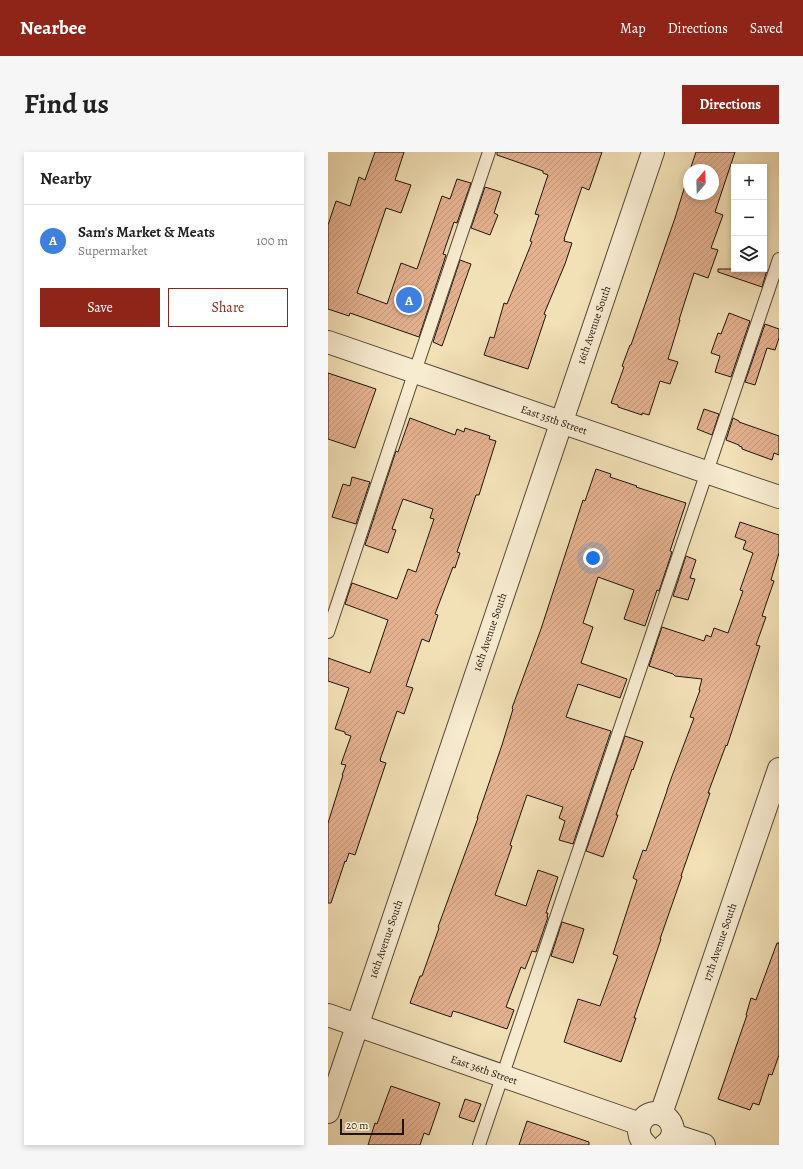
<!DOCTYPE html>
<html lang="en">
<head>
<meta charset="utf-8">
<style>
	body { margin:0; font-family:Alegreya,serif; background:#f6f6f6; color:#222 }
	.controls { position:absolute; right:12px; top:12px; display:grid; overflow:hidden; border-radius:0px; box-shadow:0 2px 6px #0003 }
	.controls button { width:36px; height:36px; display:grid; place-items:center; padding:0; border:0; border-bottom:1px solid #e0e0e0; background:#fff; color:#222; font:20px sans-serif }
	.compass { position:absolute; left:355px; top:12px; width:36px; height:36px; border-radius:50%; background:#fff; box-shadow:0 2px 6px #0003; rotate:19deg }
	.scale { position:absolute; left:12px; bottom:10px; width:64px; box-sizing:border-box; padding-left:4px; border:2px solid #1e140a; border-top:0; font-size:11px; line-height:14px; white-space:nowrap; color:#1e140a; -webkit-text-stroke:3px #f7ebd0; paint-order:stroke }
	.you { position:absolute; left:265px; top:406px; width:14px; height:14px; margin:-10px; border:3px solid #fff; border-radius:50%; background:#1a73e8; box-shadow:0 0 0 6px #1a73e833 }
	.badge { display:grid; place-items:center; width:26px; height:26px; border-radius:50%; background:#8f2418; color:#fff; font-size:13px; font-weight:700 }
	.pin { position:absolute; translate:-50% -50%; border:2px solid #fff; box-shadow:0 1px 4px #0006 }
	.list { margin:0; padding:0; list-style:none }
	h2 { display:flex; justify-content:space-between; align-items:center; height:52px; margin:0; padding:0 16px; font-size:17px }
	h2 small { font-size:13px; font-weight:400; color:#767676 }
	.list li { display:grid; grid-template-columns:26px 1fr auto; gap:12px; align-items:center; box-sizing:border-box; height:72px; padding:0 16px; border-top:1px solid #e0e0e0 }
	.list b { display:block; font-size:15px; white-space:nowrap }
	.list p { margin:0; font-size:13px; white-space:nowrap; color:#767676 }
	.list em { font-size:13px; font-style:normal; color:#767676 }
	.actions { display:flex; gap:8px; padding:12px 16px }
	.actions a { flex:1; padding:9px 0; border:1px solid #8f2418; border-radius:0px; text-align:center; font-size:14px; color:#8f2418 }
	.actions .main { background:#8f2418; color:#fff }
	.icon { flex:none; width:22px; height:22px; fill:none; stroke:currentColor; stroke-width:2; stroke-linecap:round; stroke-linejoin:round }
	.map { position:relative; flex:none; width:451px; height:993px; overflow:hidden; border-radius:0px }
	header { display:flex; align-items:center; gap:24px; box-sizing:border-box; height:56px; padding:0 20px; background:#8f2418; color:#fff }
	header strong { font-size:19px }
	nav { display:flex; gap:22px; margin-inline-start:auto; font-size:14px }
	.intro { display:flex; align-items:center; justify-content:space-between; box-sizing:border-box; height:96px; padding:0 24px }
	h1 { margin:0; font-size:28px }
	.button { padding:10px 18px; border-radius:0px; background:#8f2418; color:#fff; font-size:14px; font-weight:700 }
	main { display:flex; gap:24px; padding:0 24px }
	aside { flex:1; background:#fff; border-radius:0px; box-shadow:0 2px 6px #0003 }
	.map>svg:first-child { display:block }
	.building { fill:url(#building-hatch); stroke:#1e140a }
	.lines { fill:none; stroke-linecap:round; stroke-linejoin:round }
	.service-casing { stroke:#534735; stroke-width:14 }
	.minor-casing { stroke:#534735; stroke-width:24 }
	.tertiary-casing { stroke:#534735; stroke-width:24 }
	.service { stroke:#f7ebd0; stroke-width:12 }
	.minor { stroke:#f7ebd0; stroke-width:22 }
	.tertiary { stroke:#f7ebd0; stroke-width:22 }
	.labels { text-anchor:middle; dominant-baseline:central; stroke-width:3; stroke-linejoin:round; paint-order:stroke }
	.street-label { font-size:11px; fill:#1e140a; stroke:#f7ebd0 }
</style>
</head>
<body>
<header>
<strong>Nearbee</strong>
<nav><a>Map</a><a>Directions</a><a>Saved</a></nav>
</header>
<div class="intro"><h1>Find us</h1><a class="button">Directions</a></div>
<main>
<aside>
<h2>Nearby<small></small></h2>
<ul class="list">
<li><span class="badge" style="background:#3f7fe0">A</span><div><b>Sam's Market &amp; Meats</b><p>Supermarket</p></div><em>100 m</em></li>
</ul>
<div class="actions"><a class="main">Save</a><a>Share</a></div>
</aside>
<div class="map">
<svg width="451" height="993" viewBox="0 0 451 993">
	<defs>
		<pattern id="building-hatch" width="6" height="6" patternUnits="userSpaceOnUse"><rect width="6" height="6" fill="#e5b290"/><path d="M-1 1l2-2M0 6l6-6M5 7l2-2" fill="none" stroke="#c4987b"/></pattern>
	</defs>
	<rect width="100%" height="100%" fill="#f2e0b6"/>
	<filter id="stains"><feTurbulence type="fractalNoise" baseFrequency=".005" numOctaves="4"/><feColorMatrix values="0 0 0 0 .2 0 0 0 0 .09 0 0 0 0 .02 0 0 0 .5 -.17"/></filter>
	<radialGradient id="worn" r=".72"><stop offset=".6" stop-color="#630" stop-opacity="0"/><stop offset="1" stop-color="#630" stop-opacity=".3"/></radialGradient>
	<!-- building -->
	<path class="building" d="M47,0h29l-9,28 16,5 -10,28 -15,-5 -29,85 30,11 14,-41 16,6 25,-73 8,3 7,-20 14,4 -14,40 -3,-1 -11,32 3,1 -27,82 -69,-24 -1,3 -21,-7v-84l8,-24 14,5 9,-29 6,3z
		M169,0h105l-13,38 -7,-3 -18,52h1l-1,2 8,2 -7,21 -21,50 2,1 -18,54 -44,-14 6,-18 4,1 10,-35 3,1 25,-62 -2,-1 9,-26 -4,-1 13,-39 -5,-2v-2l-46,-16z
		M368,0h39l-20,60 8,3 -12,33 7,2 -10,28 -14,-5 -15,47h1l-12,39 10,3 -8,22 -10,-3 -11,34 -7,-2v2l-24,-8v-2l-7,-2 13,-36 -2,-1 8,-21h1l44,-127 14,-45v21h24v-24h-23z
		M157,35l16,5 -7,21 4,2 -8,20 -19,-7z
		M132,108l11,4 -29,82 -9,-4z
		M390,117h46l3,1 -5,17 -44,-15z
		M401,161l21,8 -19,56 -16,-5 5,-16 -9,-3 7,-20 3,1z
		M437,172l14,5v9l-4,12 -8,-2 -12,37 -10,-3z
		M0,221l48,16 -21,59 -27,-9z
		M376,257l15,5 -7,21 -15,-6z
		M82,266l45,17 2,-6 7,3 1,-4 25,8 -1,3 7,2 -17,54h-3l-19,57 3,1 -5,15 -2,-1 -18,47 3,1 -9,27 -7,-3 -16,47 7,2 -9,26 -7,-3 -17,49h1l-1,1 6,2 -31,92 -6,-2 -3,9 -1,-1 -14,42h-3v-80l15,-48h-1l4,-10 -5,-1 10,-28 -6,-2v-2l-10,-3 14,-41 -21,-7v-23l42,15 18,-53 -43,-16 7,-21 45,16 11,-30 8,3 18,-53 -4,-1 3,-9 -30,-10 -11,30 4,1 -8,23 -23,-8 31,-94 2,1z
		M405,266l6,3v1l40,14v19l-5,-2 -2,7 -30,-11v-2l-3,-1v-1l-13,-5z
		M268,317l15,5 -1,3 27,9 -1,1 50,16 -16,48 2,1 -13,39 -2,-1 -12,36 -21,-7 10,-29 -36,-13 -15,46 10,4 -12,36 46,16 -7,19 -42,-14 -12,33 45,14 -38,113 -14,-4 6,-19 -6,-3 4,-11 -36,-12 -17,50 2,1 -17,49 31,11 12,-36 20,7 -12,36h2l-1,4h1l-12,35 -4,-1 -7,18 -4,-2 -15,40 8,3 -7,19 -47,-16 -7,-2 -2,6 -41,-14 10,-27h2l17,-48 -1,-1 40,-109h-1l25,-73 11,-36 -1,-1 29,-79 42,-129 2,1z
		M24,325l18,5 -14,42 -24,-7 11,-33 7,2z
		M412,370l39,13v18l-8,27 3,1 -9,26 -3,9 4,1 -10,28 4,1 -33,100 -1,-1 -18,48h2l-29,83h1l-22,63h1l-27,79h2l-15,44 -57,-20 14,-43 22,7 18,-50 -5,-2 24,-74 -4,-2 10,-28 3,1 21,-60v-1l5,-14 22,-58 -4,-1 10,-27h-1l3,-11 -27,-3 -2,-2 -24,-8 13,-39 42,14 2,-6 5,2 3,-9 14,5 15,-42 -3,-1 13,-37 -10,-4 3,-8 -11,-4z
		M358,404l10,4 -6,18 5,1 -7,21 -15,-4z
		M297,584l18,6 -10,28 -1,-1 -16,46h2l-15,42 -17,-6z
		M234,770l22,7 -11,34 -22,-7z
		M449,791h2v112l-7,20 -3,-1 -10,31 -6,-2 -3,7 -32,-11 29,-84h-1l5,-17 5,2z
		M63,934l49,17 -11,32 -5,-2 -4,12h-52l7,-22 2,1z
		M137,947l16,5 -7,18 -15,-5z
		M199,969l62,21v3h-70z"/>
	<g class="lines">
		<defs>
			<path id="service" d="M0,480l79,-237 82,-243
				M151,993l300,-886"/>
			<path id="minor" d="M0,863l312,109
				M0,960l325,-960
				M333,962l118,-345
				M345,983l31,10
				M318,993c-17,-15 0,-41 19,-29 4,3 7,7 8,13 0,7 -2,12 -8,16"/>
			<path id="tertiary" d="M0,190l451,155"/>
		</defs>
		<!-- service casing -->
		<use href="#service" class="service-casing"/>
		<!-- minor casing -->
		<use href="#minor" class="minor-casing"/>
		<!-- tertiary casing -->
		<use href="#tertiary" class="tertiary-casing"/>
		<!-- service -->
		<use href="#service" class="service"/>
		<!-- minor -->
		<use href="#minor" class="minor"/>
		<!-- tertiary -->
		<use href="#tertiary" class="tertiary"/>
	</g>
	<g class="labels">
		<!-- street labels -->
		<g class="street-label">
			<text transform="translate(266 173) rotate(-71)">16th Avenue South</text>
			<text transform="translate(226 268) rotate(19)">East 35th Street</text>
			<text transform="translate(162 480) rotate(-71)">16th Avenue South</text>
			<text transform="translate(58 787) rotate(-71)">16th Avenue South</text>
			<text transform="translate(392 790) rotate(-71)">17th Avenue South</text>
			<text transform="translate(156 918) rotate(19)">East 36th Street</text>
		</g>
	</g>
	<rect width="100%" height="100%" filter="url(#stains)"/>
	<rect width="100%" height="100%" fill="url(#worn)"/>
</svg>
<div class="controls">
<button>+</button>
<button>−</button>
<button><svg class="icon" aria-label="layers" viewBox="0 0 24 24"><path d="M12 4l9 5-9 5-9-5zM3 14l9 5 9-5"/></svg></button>
</div>
<svg class="compass" viewBox="-18 -18 36 36"><path d="M0-13l5 13h-10z" fill="#e53935"/><path d="M0 13l5-13h-10z" fill="#767676"/></svg>
<div class="scale">20 m</div>
<div class="you"></div>
<div class="pin badge" style="left:81px;top:148px;background:#3f7fe0">A</div>
</div>
</main>
</body>
</html>
